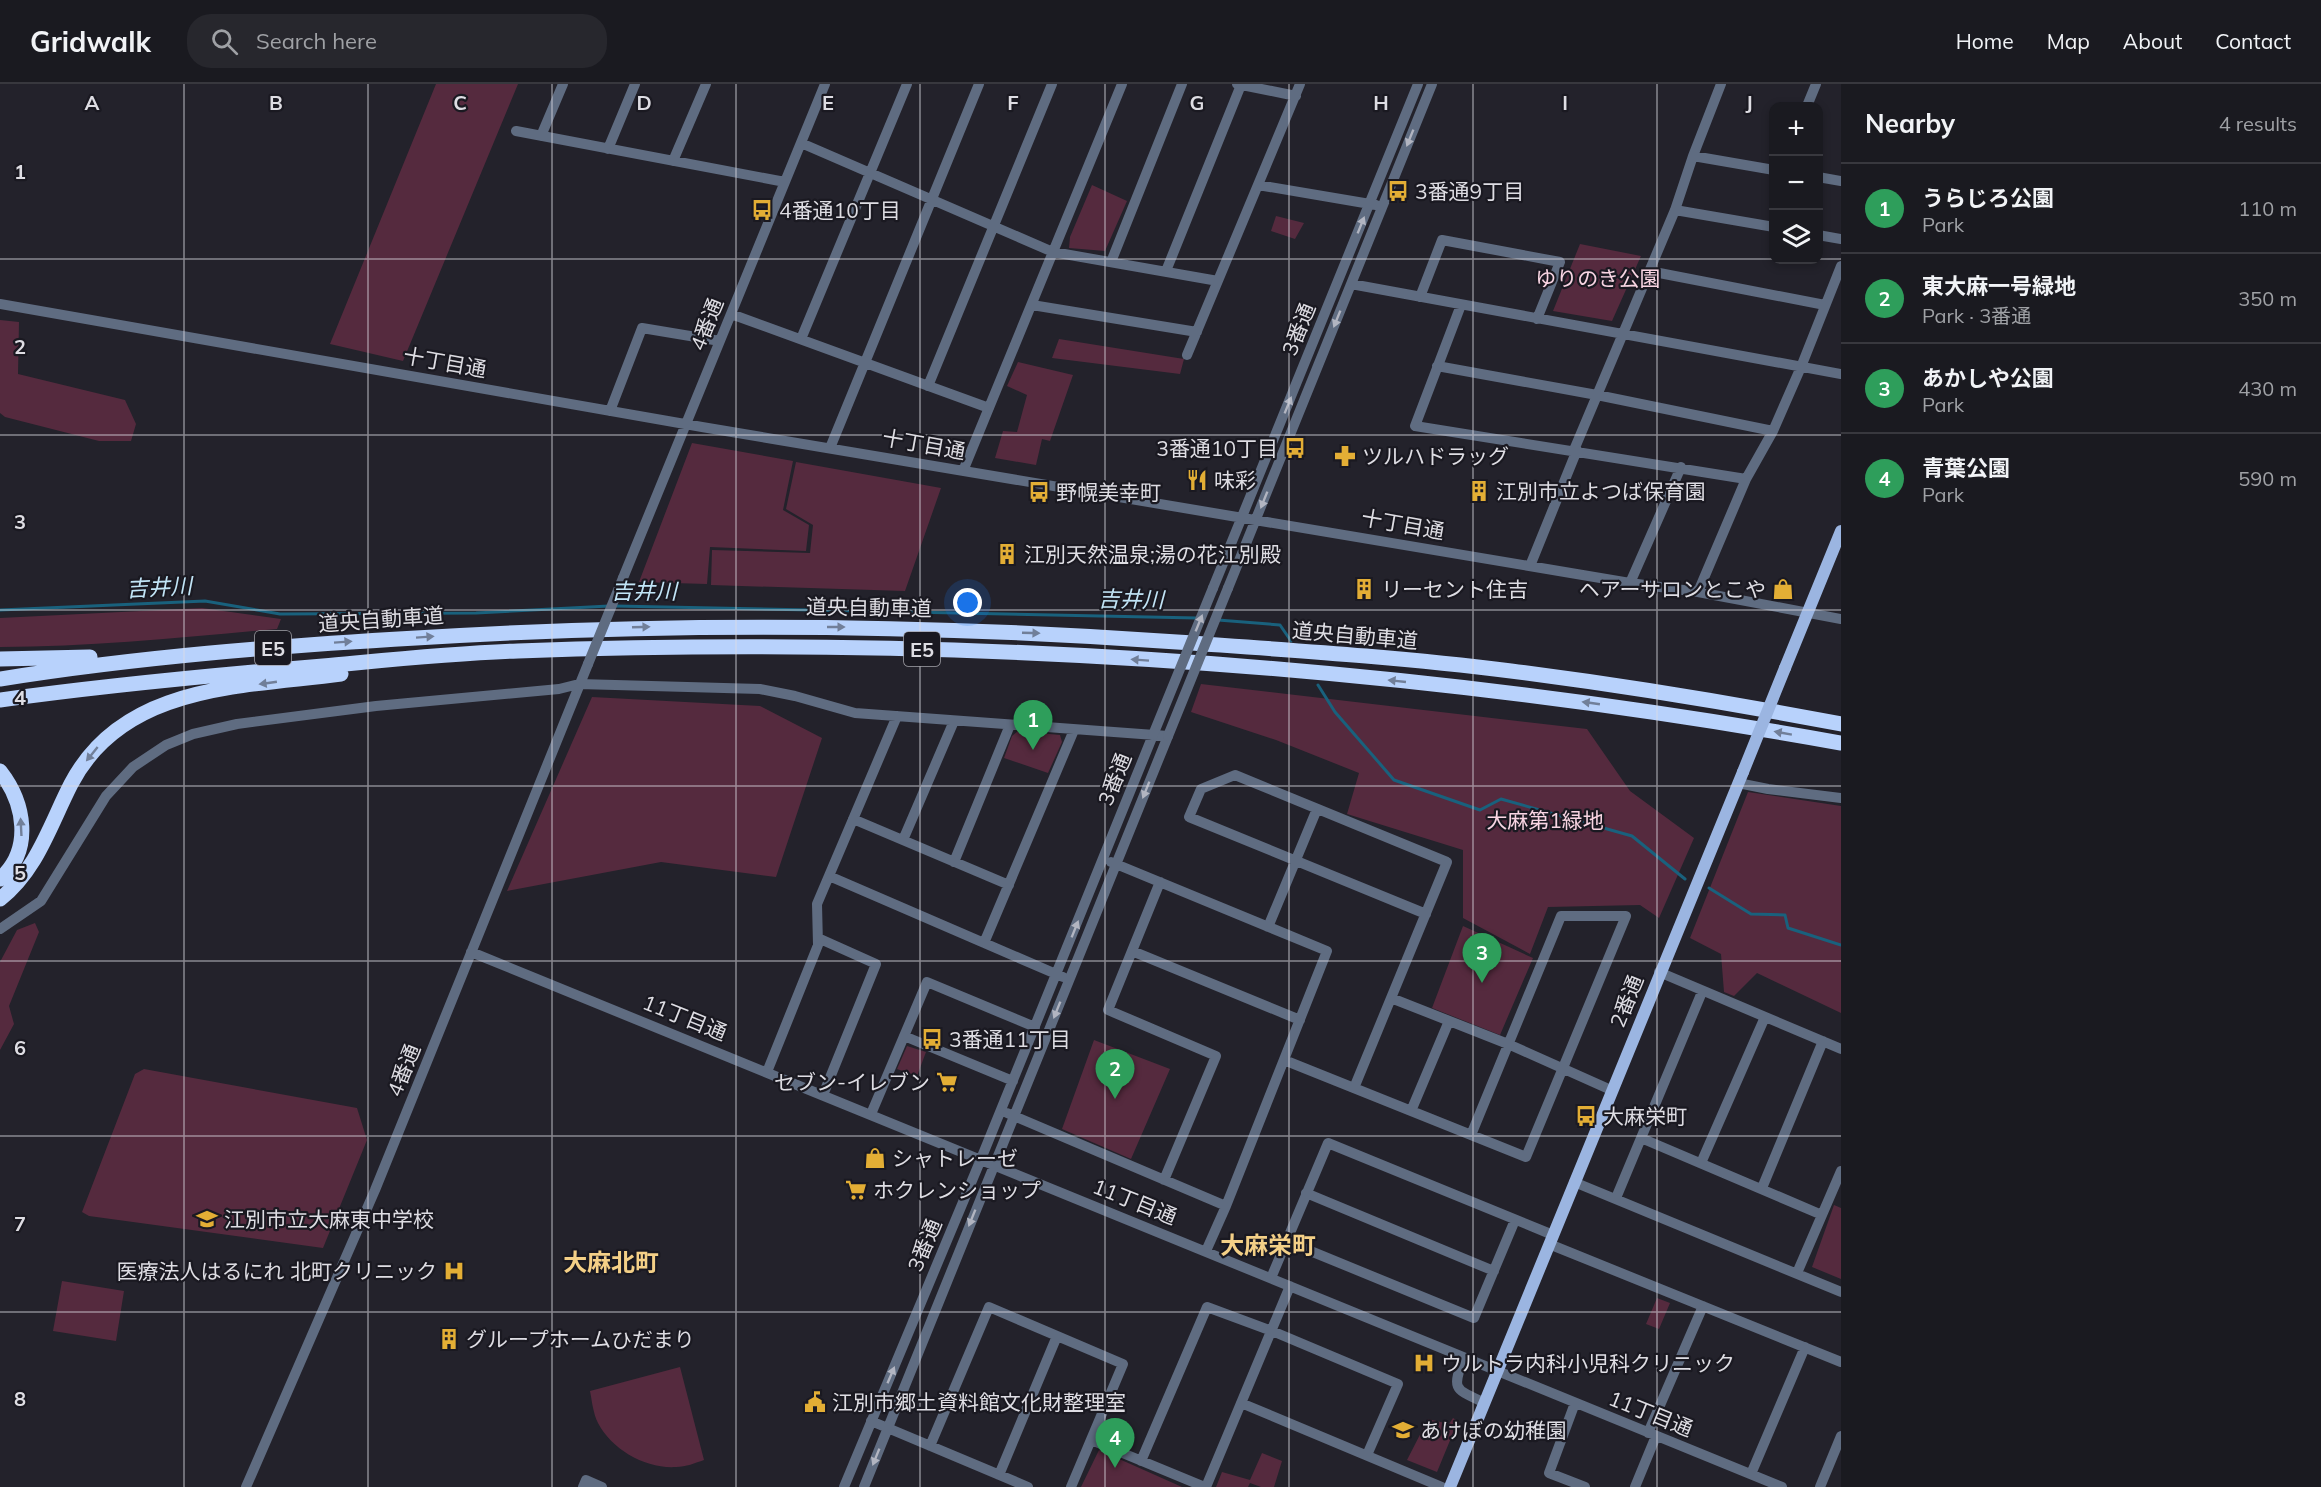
<!DOCTYPE html>
<html lang="en">
<head>
<meta charset="utf-8">
<style>
	body { margin:0; font-family:Mulish,"Noto Sans JP",sans-serif; background:#27272d; color:#f1f3f6 }
	.controls { position:absolute; right:18px; top:18px; display:grid; overflow:hidden; border-radius:12px; box-shadow:0 3px 9px #0003 }
	.controls button { width:54px; height:54px; display:grid; place-items:center; padding:0; border:0; border-bottom:2px solid #38383e; background:#1a1a20; color:#f1f3f6; font:30px sans-serif }
	.you { position:absolute; left:968px; top:519px; width:21px; height:21px; margin:-15px; border:4px solid #fff; border-radius:50%; background:#1a73e8; box-shadow:0 0 0 9px #1a73e833 }
	.badge { display:grid; place-items:center; width:39px; height:39px; border-radius:50%; background:#b45309; color:#fff; font-size:20px; font-weight:700 }
	.pin { position:absolute; translate:-50% -50px; filter:drop-shadow(0 2px 3px #0008) }
	.pin::after { content:''; position:absolute; top:32px; width:21px; height:18px; background:inherit; clip-path:polygon(0 0,100% 0,50% 100%) }
	.list { margin:0; padding:0; list-style:none }
	h2 { display:flex; justify-content:space-between; align-items:center; height:78px; margin:0; padding:0 24px; font-size:26px }
	h2 small { font-size:20px; font-weight:400; color:#9fa1a5 }
	.list li { display:grid; grid-template-columns:39px 1fr auto; gap:18px; align-items:center; box-sizing:border-box; height:90px; padding:0 24px; border-top:2px solid #38383e }
	.list b { display:block; font-size:22px; white-space:nowrap }
	.list p { margin:0; font-size:20px; white-space:nowrap; color:#9fa1a5 }
	.list em { font-size:20px; font-style:normal; color:#9fa1a5 }
	.icon { flex:none; width:33px; height:33px; fill:none; stroke:currentColor; stroke-width:2; stroke-linecap:round; stroke-linejoin:round }
	.map { position:relative; flex:none; width:1841px; height:1403px; overflow:hidden }
	header { display:flex; align-items:center; gap:36px; box-sizing:border-box; height:84px; padding:0 30px; background:#1a1a20; border-bottom:2px solid #38383e }
	header strong { font-size:28px }
	nav { display:flex; gap:33px; margin-inline-start:auto; font-size:21px }
	.search { width:420px; height:54px; background:#27272d; display:flex; align-items:center; gap:15px; box-sizing:border-box; padding:0 21px; border-radius:24px; color:#9fa1a5; font-size:22px }
	main { display:flex }
	aside { flex:1; background:#1a1a20 }
	.map>svg:first-child { display:block }
	.green { fill:#552a3e }
	.lines { fill:none; stroke-linecap:round; stroke-linejoin:round }
	.stream { stroke:#19617d; stroke-width:3 }
	.minor { stroke:#5f6c81; stroke-width:10 }
	.major { stroke:#9bb5e1; stroke-width:12 }
	.highway { stroke:#b8d2fc; stroke-width:15 }
	.minor-bridge { stroke:#5f6c81; stroke-width:10 }
	.major-bridge { stroke:#9bb5e1; stroke-width:12 }
	.oneway { fill:#b2b5c1 }
	.oneway2 { fill:#717f99 }
	.grid { fill:none; stroke:#dedde3; stroke-width:1.5; stroke-opacity:0.55 }
	.labels { text-anchor:middle; dominant-baseline:central; stroke-width:4.5; stroke-linejoin:round; paint-order:stroke }
	.shield { fill:#1a1921; stroke:#a3a2a9; stroke-width:1.5 }
	.shield-label { font-size:20px; font-weight:bold; fill:#dedde3 }
	.poi-label { font-size:21px; fill:#dedde3; stroke:#1a1921; text-anchor:start }
	.park-label { font-size:21px; fill:#f9d5e3; stroke:#1a1921 }
	.street-label { font-size:21px; fill:#dedde3; stroke:#1a1921 }
	.water-label { font-size:22px; font-style:italic; fill:#c2e5f7; stroke:#1a1921 }
	.quarter-label { font-size:24px; font-weight:bold; fill:#f4d087; stroke:#1a1921 }
	.grid-label { font-size:20px; text-anchor:middle; font-weight:bold; fill:#dedde3; stroke:#1a1921; stroke-width:4.5; stroke-linejoin:round; paint-order:stroke }
</style>
</head>
<body>
<header>
<strong>Gridwalk</strong>
<div class="search"><svg class="icon" aria-label="search" viewBox="0 0 24 24"><circle cx="10" cy="10" r="6"/><path d="M15 15l6 6"/></svg>Search here</div>
<nav><a>Home</a><a>Map</a><a>About</a><a>Contact</a></nav>
</header>
<main>
<div class="map">
<svg width="1841" height="1403" viewBox="0 0 1841 1403">
	<rect width="100%" height="100%" fill="#23222b"/>
	<!-- green -->
	<path class="green" d="M436,0h82l-115,277 -73,-17z
		M1092,101l35,16 -22,50 -36,-3 1,-11z
		M1276,132l28,7 -9,16 -24,-8z
		M1580,160l61,12 -29,65 -59,-10z
		M0,236l19,2 -1,52 107,26 11,24 -5,17h-32l-94,-24 -5,-4z
		M1059,255l125,20 -4,15 -128,-16z
		M1018,278l55,13 -23,66 -8,-2 -6,26 -41,-7 8,-27 14,1 10,-37 -20,-9z
		M692,359l101,18 -10,49 26,15 -3,26 -96,-4 -3,37 -68,-2z
		M796,378l145,26 -36,103 -194,-6 1,-35 98,3 3,-28 -27,-16z
		M202,524l79,11 -4,10c-92,8 -184,18 -277,18v-29z
		M1201,600l386,45 43,62 64,47 -35,80 -19,-13 -92,2 -18,47 -67,-36v-68l-116,-36 12,-41 -83,-33 -85,-28z
		M592,613l168,9 62,32 -46,139 -115,-15 -154,29z
		M1018,647l42,4 2,7 -14,31 -44,-15 8,-22z
		M1748,708l93,14v207l-84,-40 -23,23 -10,-4 -3,-38 -31,-16z
		M35,839l4,9 -30,74 5,18 -14,26v-88l17,-32z
		M1463,842l70,32 -33,77 -68,-27z
		M1094,956l76,29 -39,90 -69,-30z
		M907,962l19,6 -9,24 -20,-7z
		M144,985l213,39 10,32 -44,108 -234,-32 -7,-4 53,-138z
		M1834,1121l7,3v71l-29,-12z
		M62,1197l62,10 -8,50 -63,-10z
		M1657,1214l13,5 -11,26 -13,-5z
		M680,1283l24,93c-9,3 -18,7 -28,7 -30,2 -64,-17 -78,-44 -5,-10 -6,-22 -8,-32z
		M1453,1334l5,3 -21,51 -30,-12 21,-41 21,5z
		M1099,1366l83,37h-101z
		M1262,1369l20,8 -8,26h-13l-11,-4 -2,4h-32l6,-15 28,8z"/>
	<g class="lines">
		<!-- stream -->
		<path class="stream" d="M615,522l582,12
			M0,526l205,-9 75,13 196,-1 133,-7
			M1218,536l62,5 11,16
			M1318,601l17,27 59,68 86,30 21,-11 131,37 53,43
			M1709,804l42,26 34,1 3,13 53,17"/>
		<!-- minor -->
		<path class="minor" d="M1237,0l59,12
			M1807,22l9,-22
			M516,47l269,51
			M541,52l22,-52
			M801,59l252,109 165,29
			M608,65l27,-65
			M1693,72l28,-72
			M673,77l33,-77
			M1818,93l23,4
			M1258,101l118,20
			M1675,126l99,17
			M1818,151l23,4
			M1111,178l71,-178
			M1166,187l75,-186
			M1649,187l176,34
			M1351,200l490,90
			M1420,213l22,-57 118,22 -23,57
			M0,220l702,123 928,156 68,9 143,27
			M1032,221l165,27
			M1461,221l-46,121 331,53
			M731,230l258,94
			M801,255l106,-255
			M1187,271l113,-271
			M1437,282l160,29 176,36
			M928,302l124,-302
			M610,327l32,-83 78,13
			M830,364l149,-364
			M1574,366l101,-240 18,-54 81,14
			M963,387l159,-387
			M1530,482l47,-116
			M623,494l202,-494
			M1630,499l51,-116
			M1213,504l205,-504
			M1228,504l204,-504
			M1698,508l48,-113 27,-48 28,-64 40,-101
			M1738,699l30,6 73,9
			M853,735l156,66
			M903,756l51,-119
			M954,778l56,-137
			M1111,778l216,89 -101,255 -20,45
			M829,792l234,101
			M1160,798l-52,128 108,46 -52,124
			M1268,843l49,-118
			M0,845l41,-28 65,-105 27,-29 33,-22 27,-11 44,-10 139,-18 183,-17 20,-5 181,5 35,7 60,17 313,23 -304,751
			M818,854l58,26 -53,131
			M984,859l90,-213
			M1132,867l168,69
			M471,868l1311,535
			M1659,888l182,77
			M1391,914l117,46 103,46
			M904,952l109,45
			M1284,976c81,32 161,65 242,97l100,-241h-65l-90,219
			M767,988l51,-127 -1,-41 80,-188
			M1354,1004l93,-226 -212,-87 -34,14 -12,28 237,97
			M1411,1027l38,-90
			M1007,1029l219,93
			M871,1030l56,-132 108,45
			M1641,1054l181,77
			M1701,1079l64,-146
			M1574,1098l267,110
			M1762,1104l61,-147
			M1306,1109l188,78
			M1616,1114l86,-206
			M1286,1157l188,77 41,-98
			M1549,1160l292,118
			M1797,1189l44,-102
			M1271,1194l57,-135 225,92
			M1464,1274c-13,32 -9,31 21,45
			M1241,1319l201,84
			M1575,1319l-26,70 36,14
			M871,1337l157,66
			M1648,1349l55,-127
			M1091,1356l114,47
			M930,1362l59,-139 134,57 -52,123
			M1141,1377l66,-154 65,24 126,53 -31,71
			M1751,1390l54,-127
			M999,1391l58,-139
			M246,1403l129,-297 213,-526
			M583,1403l3,-7 16,7
			M844,1403l137,-328 172,-424
			M1206,1403l84,-201
			M1635,1403l21,-51
			M1820,1403l21,-51"/>
		<!-- major -->
		<path class="major" d="M1785,584l56,-137
			M1450,1403l293,-715"/>
		<!-- highway -->
		<path class="highway" d="M0,575l90,-2
			M0,595c138,-22 277,-33 416,-41 255,-16 507,-14 761,4 111,8 223,15 334,29 110,14 220,32 330,53
			M0,616c108,-15 215,-25 323,-34 65,-6 130,-13 195,-15 442,-16 887,14 1323,92
			M0,687c25,32 33,79 0,108
			M0,815c37,-29 50,-74 71,-115 52,-100 172,-97 270,-110"/>
		<!-- minor-bridge -->
		<path class="minor-bridge" d="M588,580l35,-86
			M1153,651l60,-147
			M1168,652l60,-148"/>
		<!-- major-bridge -->
		<path class="major-bridge" d="M1743,688l42,-104"/>
	</g>
	<!-- one-way arrows -->
	<defs><path id="oneway-solid" d="M-6-.8H1V-3.2L6.5 0L1 3.2V.8H-6Z" transform="scale(1.5)"/></defs>
	<g class="oneway">
		<use href="#oneway-solid" transform="translate(1410 54) rotate(112)"/>
		<use href="#oneway-solid" transform="translate(1361 141) rotate(-68)"/>
		<use href="#oneway-solid" transform="translate(1337 235) rotate(112)"/>
		<use href="#oneway-solid" transform="translate(1288 321) rotate(-68)"/>
		<use href="#oneway-solid" transform="translate(1264 416) rotate(112)"/>
		<use href="#oneway-solid" transform="translate(1199 539) rotate(-68)"/>
		<use href="#oneway-solid" transform="translate(1146 706) rotate(112)"/>
		<use href="#oneway-solid" transform="translate(1075 845) rotate(-68)"/>
		<use href="#oneway-solid" transform="translate(1057 926) rotate(112)"/>
		<use href="#oneway-solid" transform="translate(972 1134) rotate(112)"/>
		<use href="#oneway-solid" transform="translate(891 1291) rotate(-67)"/>
		<use href="#oneway-solid" transform="translate(876 1373) rotate(112)"/>
	</g>
	<g class="oneway2">
		<use href="#oneway-solid" transform="translate(641 543) rotate(-2)"/>
		<use href="#oneway-solid" transform="translate(836 543)"/>
		<use href="#oneway-solid" transform="translate(1031 549) rotate(2)"/>
		<use href="#oneway-solid" transform="translate(425 553) rotate(-4)"/>
		<use href="#oneway-solid" transform="translate(343 558) rotate(-4)"/>
		<use href="#oneway-solid" transform="translate(1140 576) rotate(-176)"/>
		<use href="#oneway-solid" transform="translate(1397 597) rotate(-174)"/>
		<use href="#oneway-solid" transform="translate(268 599) rotate(172)"/>
		<use href="#oneway-solid" transform="translate(1591 619) rotate(-172)"/>
		<use href="#oneway-solid" transform="translate(1783 649) rotate(-170)"/>
		<use href="#oneway-solid" transform="translate(92 670) rotate(129)"/>
		<use href="#oneway-solid" transform="translate(21 743) rotate(-93)"/>
	</g>
	<!-- grid -->
	<path class="grid" d="M184,0v1403M368,0v1403M552,0v1403M736,0v1403M920,0v1403M1105,0v1403M1289,0v1403M1473,0v1403M1657,0v1403M0,175h1774M1818,175h23M0,351h1841M0,526h1841M0,702h1841M0,877h1841M0,1052h1841M0,1228h1841"/>
	<!-- icons -->
	<defs>
		<symbol id="bus-bare" viewBox="-9 -9 18 18"><path d="M-5-6H5V4H4V6H2V4H-2V6H-4V4H-5ZM-3.5-4V0h7V-4ZM-3.5 1.2v1.5H-2V1.2ZM2 1.2v1.5H3.5V1.2Z" fill="#e3ae35" stroke="#1a1921" stroke-width="2.5" paint-order="stroke"/></symbol>
		<symbol id="pharmacy-bare" viewBox="-9 -9 18 18"><path d="M-2-6h4v4h4v4h-4v4h-4v-4h-4v-4h4Z" fill="#e3ae35" stroke="#1a1921" stroke-width="2.5" paint-order="stroke"/></symbol>
		<symbol id="restaurant-bare" viewBox="-9 -9 18 18"><path d="M-5-6h1v4h1v-4h1v4h1v-4h1v5L-1.5 .5V6h-2V.5L-5-1ZM5-6V6H3V1.5H1.5Q1.5-4 5-6Z" fill="#e3ae35" stroke="#1a1921" stroke-width="2.5" paint-order="stroke"/></symbol>
		<symbol id="building-bare" viewBox="-9 -9 18 18"><path d="M-4-6H4V6H1V3H-1V6H-4ZM-2.5-4.3h1.7v1.8h-1.7ZM.8-4.3h1.7v1.8H.8ZM-2.5-1h1.7V.8h-1.7ZM.8-1h1.7V.8H.8Z" fill="#e3ae35" stroke="#1a1921" stroke-width="2.5" paint-order="stroke"/></symbol>
		<symbol id="shop-bare" viewBox="-9 -9 18 18"><path d="M-5-2.5h2.3a2.7 3.5 0 0 1 5.4 0H5L5.5 6h-11ZM-1.5-2.5h3a1.5 2.3 0 0 0-3 0Z" fill="#e3ae35" stroke="#1a1921" stroke-width="2.5" paint-order="stroke"/></symbol>
		<symbol id="supermarket-bare" viewBox="-9 -9 18 18"><path d="M-6-5.5h2.5l.6 2H6L4.5 2H-2.5L-4.4-4H-6ZM-1.5 3.2a1.3 1.3 0 1 0 .1 0ZM3 3.2a1.3 1.3 0 1 0 .1 0Z" fill="#e3ae35" stroke="#1a1921" stroke-width="2.5" paint-order="stroke"/></symbol>
		<symbol id="school-bare" viewBox="-9 -9 18 18"><path d="M0-5L7-2L0 1L-7-2ZM-4 1L0 2.5L4 1V4Q0 6-4 4Z" fill="#e3ae35" stroke="#1a1921" stroke-width="2.5" paint-order="stroke"/></symbol>
		<symbol id="hospital-bare" viewBox="-9 -9 18 18"><path d="M-5-5h3v3.5h4V-5h3V5h-3V1.5h-4V5h-3Z" fill="#e3ae35" stroke="#1a1921" stroke-width="2.5" paint-order="stroke"/></symbol>
		<symbol id="civic-bare" viewBox="-9 -9 18 18"><path d="M-.6-6.5H3V-4.5H.6V-3L4-1V1h2V6H-6V1h2V-1L-.6-3ZM-1.2 2.5V6h2.4V2.5Z" fill="#e3ae35" stroke="#1a1921" stroke-width="2.5" paint-order="stroke"/></symbol>
	</defs>
	<g fill-rule="evenodd">
		<use href="#bus-bare" x="1383" y="92" width="30" height="30"/>
		<use href="#bus-bare" x="747" y="111" width="30" height="30"/>
		<use href="#bus-bare" x="1280" y="349" width="30" height="30"/>
		<use href="#pharmacy-bare" x="1330" y="357" width="30" height="30"/>
		<use href="#restaurant-bare" x="1182" y="381" width="30" height="30"/>
		<use href="#building-bare" x="1464" y="392" width="30" height="30"/>
		<use href="#bus-bare" x="1024" y="393" width="30" height="30"/>
		<use href="#building-bare" x="992" y="455" width="30" height="30"/>
		<use href="#building-bare" x="1349" y="490" width="30" height="30"/>
		<use href="#shop-bare" x="1768" y="490" width="30" height="30"/>
		<use href="#bus-bare" x="917" y="940" width="30" height="30"/>
		<use href="#supermarket-bare" x="932" y="983" width="30" height="30"/>
		<use href="#bus-bare" x="1571" y="1017" width="30" height="30"/>
		<use href="#shop-bare" x="860" y="1059" width="30" height="30"/>
		<use href="#supermarket-bare" x="841" y="1091" width="30" height="30"/>
		<use href="#school-bare" x="192" y="1120" width="30" height="30"/>
		<use href="#hospital-bare" x="439" y="1172" width="30" height="30"/>
		<use href="#building-bare" x="434" y="1240" width="30" height="30"/>
		<use href="#hospital-bare" x="1409" y="1264" width="30" height="30"/>
		<use href="#civic-bare" x="800" y="1303" width="30" height="30"/>
		<use href="#school-bare" x="1388" y="1331" width="30" height="30"/>
	</g>
	<g class="labels">
		<!-- shield labels -->
		<g class="shield">
			<rect x="255" y="547" width="36" height="34" rx="4.5"/>
			<rect x="904" y="548" width="36" height="34" rx="4.5"/>
		</g>
		<g class="shield-label">
			<text x="273" y="564">E5</text>
			<text x="922" y="565">E5</text>
		</g>
		<!-- poi labels -->
		<g class="poi-label">
			<text x="1415" y="107">3番通9丁目</text>
			<text x="779" y="126">4番通10丁目</text>
			<text x="1278" y="364" text-anchor="end">3番通10丁目</text>
			<text x="1362" y="372">ツルハドラッグ</text>
			<text x="1214" y="396">味彩</text>
			<text x="1496" y="407">江別市立よつば保育園</text>
			<text x="1056" y="408">野幌美幸町</text>
			<text x="1024" y="470">江別天然温泉;湯の花江別殿</text>
			<text x="1381" y="505">リーセント住吉</text>
			<text x="1766" y="505" text-anchor="end">ヘアーサロンとこや</text>
			<text x="949" y="955">3番通11丁目</text>
			<text x="930" y="998" text-anchor="end">セブン-イレブン</text>
			<text x="1603" y="1032">大麻栄町</text>
			<text x="892" y="1074">シャトレーゼ</text>
			<text x="873" y="1106">ホクレンショップ</text>
			<text x="224" y="1135">江別市立大麻東中学校</text>
			<text x="437" y="1187" text-anchor="end">医療法人はるにれ 北町クリニック</text>
			<text x="466" y="1255">グループホームひだまり</text>
			<text x="1441" y="1279">ウルトラ内科小児科クリニック</text>
			<text x="832" y="1318">江別市郷土資料館文化財整理室</text>
			<text x="1420" y="1346">あけぼの幼稚園</text>
		</g>
		<!-- park labels -->
		<g class="park-label">
			<text x="1598" y="194">ゆりのき公園</text>
			<text x="1545" y="736">大麻第1緑地</text>
		</g>
		<!-- street labels -->
		<g class="street-label">
			<text transform="translate(706 240) rotate(-68)">4番通</text>
			<text transform="translate(1298 245) rotate(-68)">3番通</text>
			<text transform="translate(445 278) rotate(10)">十丁目通</text>
			<text transform="translate(924 360) rotate(10)">十丁目通</text>
			<text transform="translate(1403 440) rotate(10)">十丁目通</text>
			<text transform="translate(869 523) rotate(1)">道央自動車道</text>
			<text transform="translate(381 535) rotate(-4)">道央自動車道</text>
			<text transform="translate(1355 551) rotate(5)">道央自動車道</text>
			<text transform="translate(1114 695) rotate(-68)">3番通</text>
			<text transform="translate(1626 917) rotate(-68)">2番通</text>
			<text transform="translate(685 933) rotate(22)">11丁目通</text>
			<text transform="translate(403 986) rotate(-68)">4番通</text>
			<text transform="translate(1135 1117) rotate(22)">11丁目通</text>
			<text transform="translate(924 1161) rotate(-67)">3番通</text>
			<text transform="translate(1651 1329) rotate(22)">11丁目通</text>
		</g>
		<!-- water labels -->
		<g class="water-label">
			<text transform="translate(159 503) rotate(-3)">吉井川</text>
			<text x="644" y="507">吉井川</text>
			<text transform="translate(1131 515) rotate(1)">吉井川</text>
		</g>
		<!-- quarter labels -->
		<g class="quarter-label">
			<text x="1268" y="1161">大麻栄町</text>
			<text x="611" y="1178">大麻北町</text>
		</g>
	</g>
	<g class="grid-label">
		<text x="92" y="26">A</text>
		<text x="276" y="26">B</text>
		<text x="460" y="26">C</text>
		<text x="644" y="26">D</text>
		<text x="828" y="26">E</text>
		<text x="1013" y="26">F</text>
		<text x="1197" y="26">G</text>
		<text x="1381" y="26">H</text>
		<text x="1565" y="26">I</text>
		<text x="1749" y="26">J</text>
		<text x="20" y="95">1</text>
		<text x="20" y="270">2</text>
		<text x="20" y="445">3</text>
		<text x="20" y="621">4</text>
		<text x="20" y="796">5</text>
		<text x="20" y="971">6</text>
		<text x="20" y="1147">7</text>
		<text x="20" y="1322">8</text>
	</g>
</svg>
<div class="controls">
<button>+</button>
<button>−</button>
<button><svg class="icon" aria-label="layers" viewBox="0 0 24 24"><path d="M12 4l9 5-9 5-9-5zM3 14l9 5 9-5"/></svg></button>
</div>
<div class="you"></div>
<div class="pin badge" style="left:1033px;top:666px;background:#2e9e5b">1</div>
<div class="pin badge" style="left:1115px;top:1015px;background:#2e9e5b">2</div>
<div class="pin badge" style="left:1482px;top:899px;background:#2e9e5b">3</div>
<div class="pin badge" style="left:1115px;top:1384px;background:#2e9e5b">4</div>
</div>
<aside>
<h2>Nearby<small>4 results</small></h2>
<ul class="list">
<li><span class="badge" style="background:#2e9e5b">1</span><div><b>うらじろ公園</b><p>Park</p></div><em>110 m</em></li>
<li><span class="badge" style="background:#2e9e5b">2</span><div><b>東大麻一号緑地</b><p>Park · 3番通</p></div><em>350 m</em></li>
<li><span class="badge" style="background:#2e9e5b">3</span><div><b>あかしや公園</b><p>Park</p></div><em>430 m</em></li>
<li><span class="badge" style="background:#2e9e5b">4</span><div><b>青葉公園</b><p>Park</p></div><em>590 m</em></li>
</ul>
</aside>
</main>
</body>
</html>
